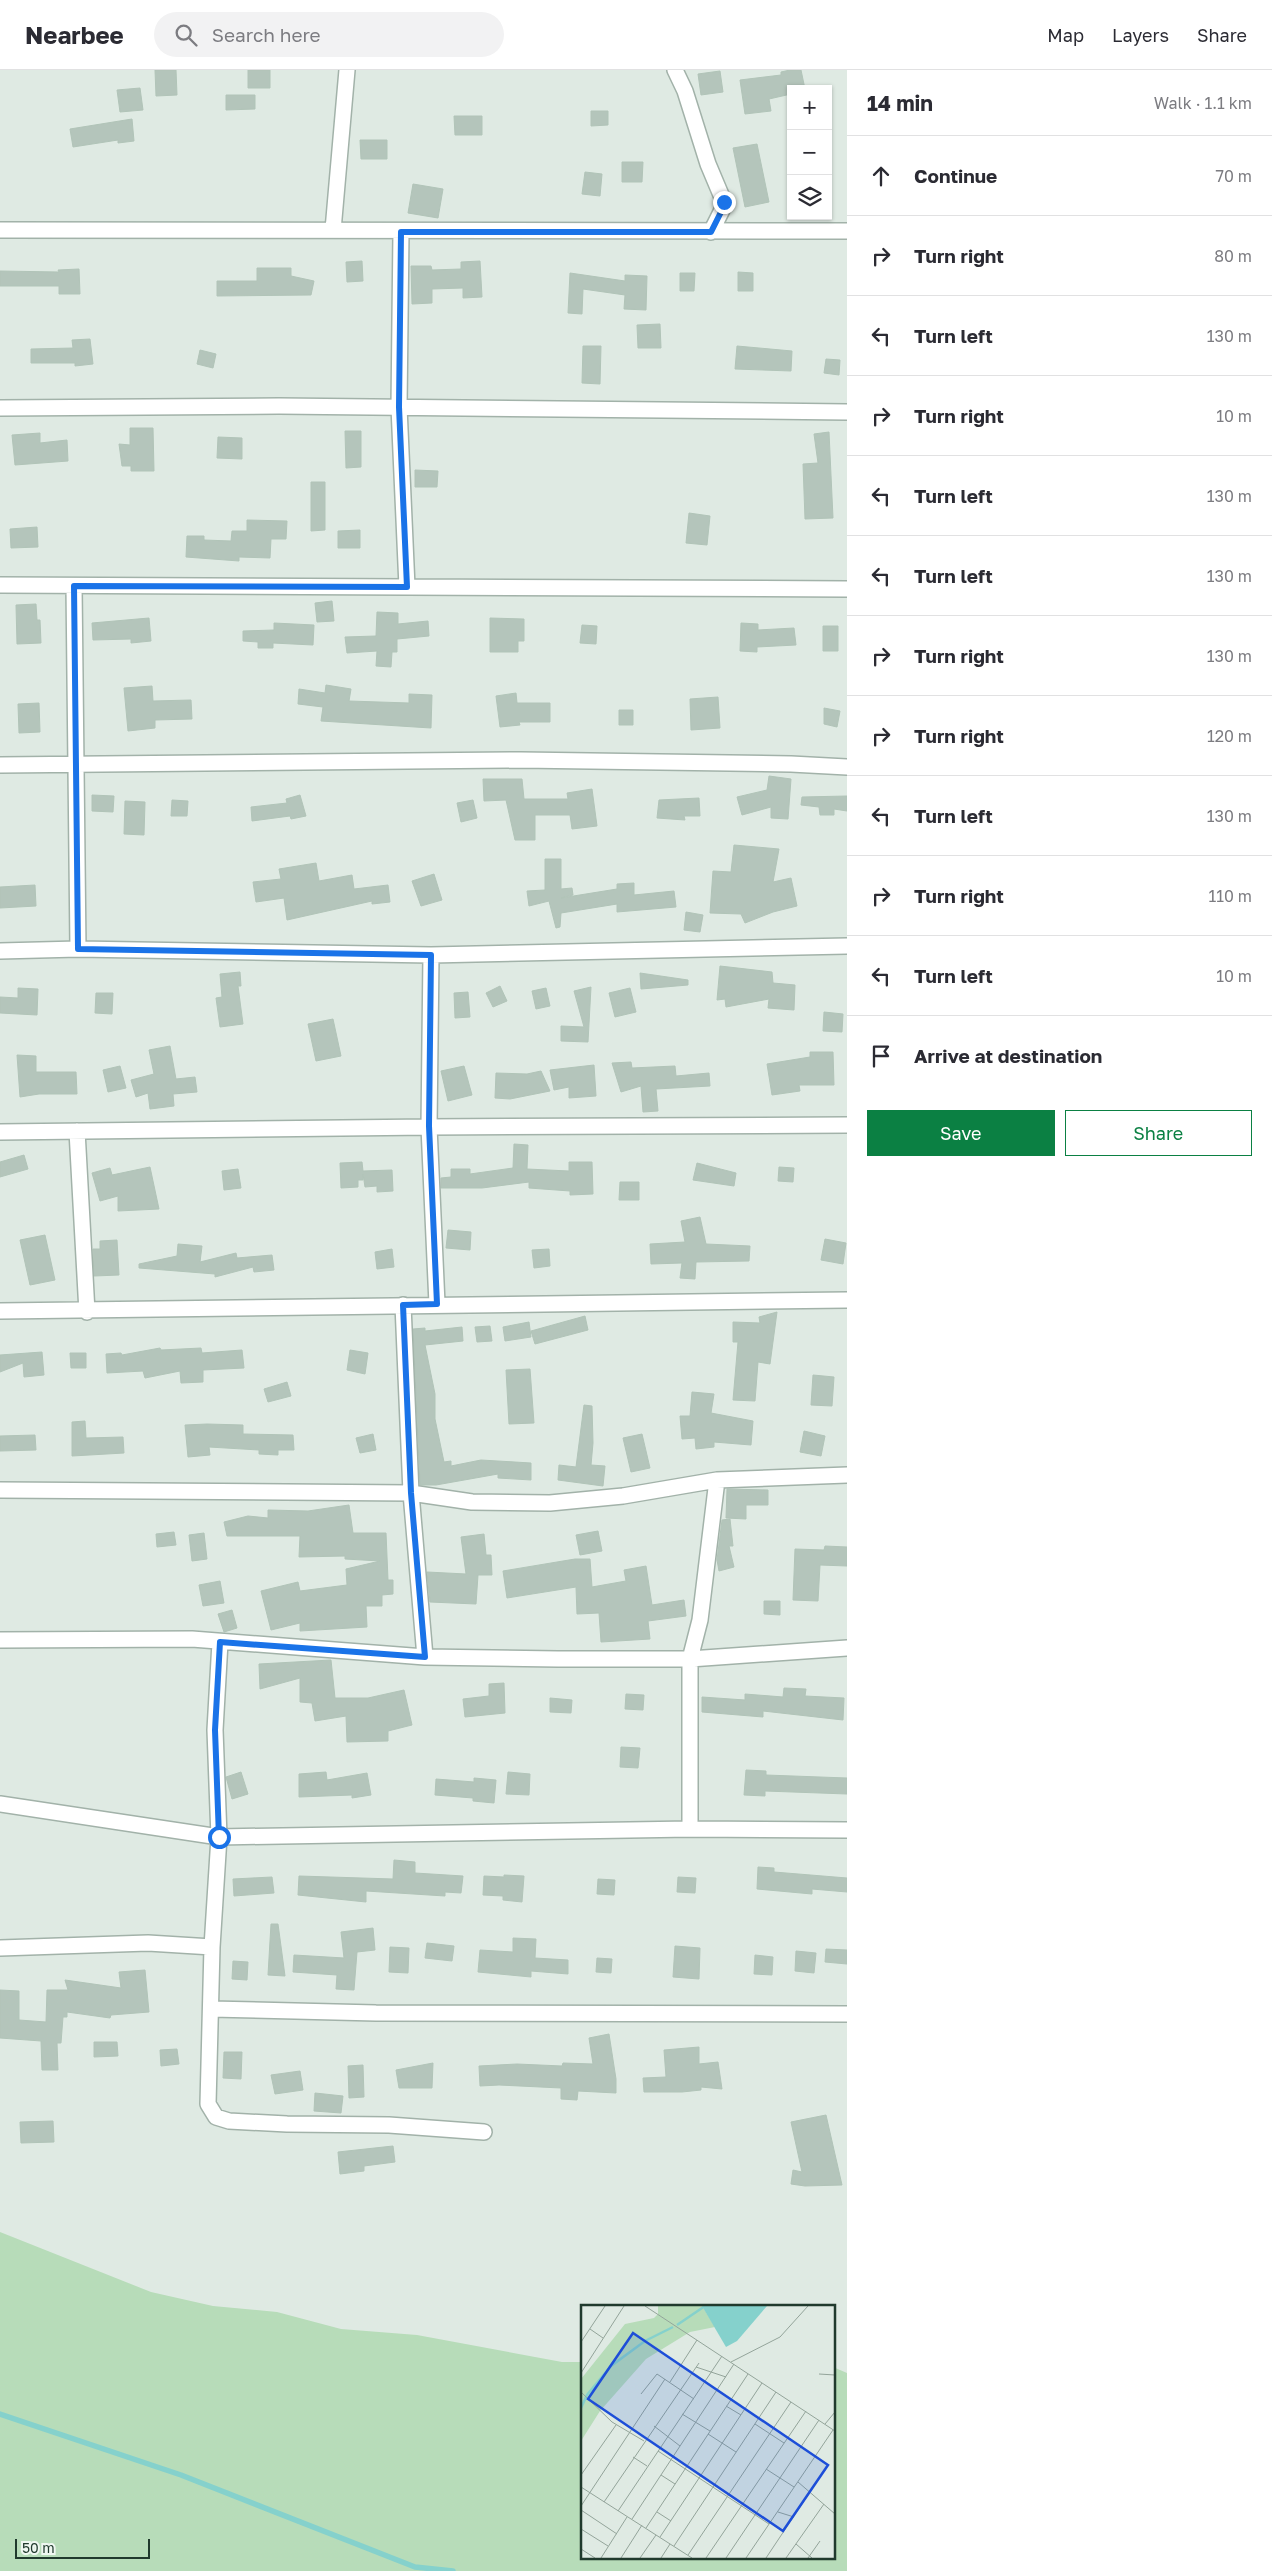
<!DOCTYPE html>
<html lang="en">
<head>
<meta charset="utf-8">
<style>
	body { margin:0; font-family:"Golos Text",sans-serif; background:#f2f2f3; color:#2b2b33 }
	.controls { position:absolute; right:15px; top:15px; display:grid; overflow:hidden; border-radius:0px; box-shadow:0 1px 4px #0004 }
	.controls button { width:45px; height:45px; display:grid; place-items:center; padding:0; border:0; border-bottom:1px solid #e1e1e2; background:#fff; color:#2b2b33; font:25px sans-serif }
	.scale { position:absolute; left:15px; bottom:12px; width:135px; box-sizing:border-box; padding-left:5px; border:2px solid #203a2d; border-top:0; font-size:14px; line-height:18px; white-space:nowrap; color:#203a2d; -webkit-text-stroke:4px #eff7f1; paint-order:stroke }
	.stop { position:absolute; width:15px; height:15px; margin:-11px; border:4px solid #1a73e8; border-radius:50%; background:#fff }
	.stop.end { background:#1a73e8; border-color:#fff; box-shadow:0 1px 5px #0008 }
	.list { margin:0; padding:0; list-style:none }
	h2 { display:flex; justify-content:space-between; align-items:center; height:65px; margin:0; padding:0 20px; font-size:21px }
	h2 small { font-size:16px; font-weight:400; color:#7c7c81 }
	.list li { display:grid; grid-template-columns:32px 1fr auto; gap:15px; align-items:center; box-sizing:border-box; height:80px; padding:0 20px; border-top:1px solid #e1e1e2 }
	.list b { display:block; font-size:19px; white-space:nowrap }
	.list em { font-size:16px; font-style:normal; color:#7c7c81 }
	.actions { display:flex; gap:10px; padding:15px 20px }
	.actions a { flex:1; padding:11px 0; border:1px solid #0b8043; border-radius:0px; text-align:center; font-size:18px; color:#0b8043 }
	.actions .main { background:#0b8043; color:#fff }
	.icon { flex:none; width:28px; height:28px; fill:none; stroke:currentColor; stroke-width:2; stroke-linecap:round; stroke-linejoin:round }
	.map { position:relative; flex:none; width:847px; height:2501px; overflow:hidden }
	header { display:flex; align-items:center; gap:30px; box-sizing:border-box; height:70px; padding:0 25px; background:#fff; border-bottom:1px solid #e1e1e2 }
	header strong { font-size:24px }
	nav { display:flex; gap:28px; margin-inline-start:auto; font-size:18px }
	.search { width:350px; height:45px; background:#f2f2f3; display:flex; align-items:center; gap:12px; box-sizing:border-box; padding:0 18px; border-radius:28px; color:#7c7c81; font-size:19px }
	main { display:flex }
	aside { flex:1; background:#fff }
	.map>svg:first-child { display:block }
	.green { fill:#b7dcb9 }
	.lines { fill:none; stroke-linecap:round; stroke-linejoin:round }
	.stream { stroke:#85d1cc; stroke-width:5.5 }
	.building { fill:#b4c5bb; stroke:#b1c4b8 }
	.minor-casing { stroke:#a2b2a9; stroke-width:18 }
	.minor { stroke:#fff; stroke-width:15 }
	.route { stroke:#1a73e8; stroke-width:6 }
	.inset-river { fill:none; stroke:#85d1cc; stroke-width:2.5 }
	.inset-road { fill:none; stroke:#93a49a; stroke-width:1 }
	.view { fill:#1d4ed8; fill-opacity:0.15; stroke:#1d4ed8; stroke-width:2.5 }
	.inset-edge { fill:none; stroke:#203a2d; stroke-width:2.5 }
</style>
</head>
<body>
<header>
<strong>Nearbee</strong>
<div class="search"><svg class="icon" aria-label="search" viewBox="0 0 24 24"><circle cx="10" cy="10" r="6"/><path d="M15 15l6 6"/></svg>Search here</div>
<nav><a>Map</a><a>Layers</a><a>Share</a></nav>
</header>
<main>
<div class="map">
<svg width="847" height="2501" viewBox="0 0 847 2501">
	<rect width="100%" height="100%" fill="#dfeae3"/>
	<!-- green -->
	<path class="green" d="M0,2162l151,60 62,14 64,6 64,17 76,6 145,27h20v195h251v-190l14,6v198h-847z"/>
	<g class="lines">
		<!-- stream -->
		<path class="stream" d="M0,2344l181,61 234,92 38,4"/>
	</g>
	<!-- building -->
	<path class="building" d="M155,0h21l1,25 -21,1z
		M248,0h22v18h-22z
		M790,0h11l4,19h-14v5l-22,5 2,12 -26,3 -5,-34 41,-5v-3z
		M720,1l3,21 -22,3 -3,-21z
		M140,18l3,22 -23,2 -3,-22z
		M226,25h29v14l-29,1z
		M591,41h17v14l-17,1z
		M454,46h28v19h-27z
		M132,49l2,22 -16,2v-3l-45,7 -3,-18z
		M360,70h27v19h-26z
		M757,74l12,58 -24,5 -12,-59z
		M622,92h21l-1,20h-20z
		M585,102l17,2 -2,22 -18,-2z
		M413,114l30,5 -5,29 -30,-5z
		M362,191l1,20 -16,1 -1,-20z
		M480,191l2,36 -19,1v-10l-31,1v14l-20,1 -1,-38h20l1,4 29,-1v-7z
		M257,198h34v8l23,5 -3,14 -94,1v-15h40z
		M79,199l1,25h-21v-8h-59v-15l59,1 -1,-2z
		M738,202l15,1v18h-15z
		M570,203l55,8v-6l22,1 -1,34 -22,-1 1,-14 -42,-6 -1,25 -14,-1z
		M680,203h15l-1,18h-14z
		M660,254l1,24h-23l-1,-23z
		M90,269l3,25 -18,2v-3h-44v-14l42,-1 -1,-8z
		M583,276h18l-1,38 -18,-1z
		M737,276l55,5 -1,20 -56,-2z
		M200,280l16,4 -3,14 -16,-4z
		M826,289l14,1 -1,15 -15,-2z
		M130,358h23l1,43h-23v-5h-9l-3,-22 11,1z
		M345,361h16v36l-15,1z
		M829,362l4,86 -28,1 -2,-55 15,-1 -4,-29z
		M40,363v10l27,-3 1,21 -53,4 -3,-30z
		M218,367l24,1v21l-25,-1z
		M415,400l23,1 -1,16h-22z
		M311,412h14v48l-14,1z
		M689,443l21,3 -3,29 -21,-2z
		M247,450l40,1 -1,18h-15l-1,19 -31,-1v4l-53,-4 1,-21h17v4l27,1 1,-10h15z
		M37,457l1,20 -27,1 -1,-19z
		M360,460v18h-22v-17z
		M332,531l2,20 -17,1 -2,-19z
		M36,534l1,16h3l1,23 -24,1 -1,-39z
		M377,542l21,1v11l30,-3 1,15 -32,3v13h-5l-1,15 -15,-1 1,-15 -30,2 -2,-16 31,-1z
		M149,548l2,23 -20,2v-4l-38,1 -1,-17z
		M490,548l34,1v22h-6v11h-28z
		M274,553l40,2 -1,20 -40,-2v5h-15v-6l-15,-1v-10l31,-1z
		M741,553l17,1v6l36,-2 2,17 -39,2v5l-17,-1z
		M582,555l15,1 -1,18 -16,-1z
		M823,556h15v25h-15z
		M326,615l25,4 -2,12 60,2v-9l23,1 -1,33 -110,-7 2,-14 -25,-3 1,-15 26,4z
		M152,616l1,15 38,-1 1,19 -37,1v8l-27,3 -4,-43z
		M516,623l1,10h33v19h-31l1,3 -20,2 -4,-31z
		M718,627l2,31 -29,2 -1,-31z
		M39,633l1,29 -21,1 -1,-29z
		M824,638l16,3 -3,16 -13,-3z
		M619,640h14v15h-14z
		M769,706l22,3 -3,40 -17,-1v-11l-29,8 -5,-18 30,-7z
		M483,709h39l2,20h44l-1,-6 25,-4 5,37 -25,3 -2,-14h-35v25h-20l-9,-40 -22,1z
		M92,725l22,1 -1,16 -21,-1z
		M300,725l6,21 -15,3 -1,-3 -38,5 -1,-14 36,-4 -1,-4z
		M847,726v15l-13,-2v6h-14l-1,-8 -18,-2 1,-8z
		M699,728l1,18h-16l1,4 -28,-2 2,-18z
		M172,730l16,1 -1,15h-16z
		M473,730l4,18 -16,4 -4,-19z
		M125,731l20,1 -1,33 -20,-1z
		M734,775l45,4 -6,33 18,-4 6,28 -24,6 -28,11 -4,-9 -31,-1 3,-42 18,1z
		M545,789h16v30l11,-1 1,7 -12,3 56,-9v-5l17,-1v12l40,-4 2,16 -59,5v-8l-56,9 -1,14 -4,1 -7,-27 -20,5 -2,-15 18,-1z
		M316,793l3,18 33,-6 2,14 34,-4 2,17 -18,2v-3l-85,19 -3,-22 -28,4 -3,-20 28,-3 -2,-10z
		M434,804l8,26 -21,6 -9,-25z
		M35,815l1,21 -36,2v-21z
		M686,842l17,3 -3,17 -16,-2z
		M720,896l52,6 1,11 22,2 -1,25 -26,-2 1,-9 -43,8 -1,-8 -8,1z
		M240,902l1,14h-3l5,38 -23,3 -4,-29 6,-1 -2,-23z
		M640,903l48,7v5l-47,4z
		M500,916l7,15 -14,6 -7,-14z
		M591,917l-3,55 -27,-1v-15l23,1 -10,-36z
		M18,918l20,1 -1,26 -37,-2v-16l18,1z
		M546,918l4,18 -14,3 -4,-18z
		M630,918l6,24 -21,5 -6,-24z
		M468,922l2,25 -15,1 -1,-25z
		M96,923h17l-1,21 -17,-1z
		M824,942l19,2 -1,18 -19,-1z
		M333,949l8,37 -25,5 -8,-37z
		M170,976l6,33 19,-2 2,15 -24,2 1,12 -24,3 -2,-16 -12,4 -5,-17 23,-6 -5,-24z
		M810,982h23l1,33h-35l1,6 -28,4 -5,-31 43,-7z
		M17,985l19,1v16h40l1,22h-38l-19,3z
		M631,992l1,6 43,-2 1,10 33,-3 1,13 -54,3 2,22 -15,1 -2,-26 -20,6 -9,-29z
		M594,995l2,31 -27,2v-11l-15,3 -4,-20z
		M120,996l6,22 -18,4 -5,-22z
		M464,996l8,29 -24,6 -7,-30z
		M541,1001l9,20 -40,8 -15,-1 1,-25 31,1z
		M514,1074l14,1 -1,24 42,2v-9h23l1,32 -23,1v-4l-41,-3v-6l-47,6h-41v-10l10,-1v-8h19v5l43,-6z
		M24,1085l4,14 -28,8v-15z
		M362,1092l1,9 29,-1 1,21 -16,1v-6l-12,1 -2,-13v6h-5v7l-17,1 -1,-25z
		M697,1093l39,10 -2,13 -41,-6z
		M150,1097l9,42 -41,2v-15l-18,5 -8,-28 18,-5 2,7z
		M779,1097l15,1 -1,14 -15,-1z
		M238,1099l3,19 -17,2 -2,-19z
		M620,1112h19v18h-20z
		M700,1147l6,27 44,2 -1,15 -53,1 -1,17 -15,-1 2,-15 -31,1 -1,-20 35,-2 -4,-21z
		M448,1160l23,2 -1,18 -24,-2z
		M45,1165l10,45 -25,5 -10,-45z
		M825,1169l21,4 -3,21 -22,-4z
		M117,1170l2,35 -25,1 -1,-27h7v-8z
		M178,1174l24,2 -2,16 36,-9 1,5 35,-3 2,15 -20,2 -1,-5 -38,10v-3l-76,-6v-4l38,-8z
		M392,1179l2,18 -17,2 -2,-17z
		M549,1179l1,17 -16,2 -2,-18z
		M777,1242l-7,52 -12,-2 -3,39 -22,-1 5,-58h-5v-20l27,1 -1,-6z
		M585,1246l3,14 -53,14 -4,-13z
		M529,1252l2,15 -26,4 -2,-14z
		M490,1256l2,15 -15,1 -2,-15z
		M462,1257l1,14 -38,4 10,49v25l9,43 7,-1v5l30,-6 50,3v17l-33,-2v-4l-62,11h-16l-7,-156 12,-1v3z
		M160,1278l1,2 40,-2 1,5 40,-3 2,18 -41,2v12l-22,1 -1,-12 -35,7 -2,-7 -36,2 -1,-19 15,-1 1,2z
		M350,1280l18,3 -3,21 -18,-4z
		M42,1282l2,23 -20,2 -1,-14 -23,9v-17z
		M70,1283h16v15h-15z
		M530,1299l4,54 -25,1 -3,-54z
		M813,1305l21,2 -2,29 -21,-1z
		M287,1312l4,14 -23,6 -4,-13z
		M692,1322l22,2 -3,19 42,8 -2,24 -37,-3v5l-18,2 -1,-11 -13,1 -2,-23h10z
		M584,1335l8,1 1,37 -2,22 14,1 -2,20 -45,-6 1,-15 17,2z
		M85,1351l1,17 37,-1 1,16 -52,3v-34z
		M207,1354l36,1v9l50,1 1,15h-16v5l-19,-1v-4l-50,-3 1,8 -22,2 -3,-32z
		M804,1361l21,5 -4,20 -21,-4z
		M373,1364l3,16 -16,3 -4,-15z
		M642,1364l8,34 -19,4 -8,-34z
		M35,1365l1,15 -36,1v-15z
		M727,1419l41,1v15h-22v14l-20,-1z
		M349,1435l4,28h33l2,47h5v14l-11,1v11h-16l1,21 -67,4v-8l-29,7 -10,-39 37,-9 2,9 47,-6 -1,-16 34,-8 -35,-2v-3l-46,1 1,-21h-73l-3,-14 24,-6 20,2v-8l40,1z
		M730,1449l3,27h-4l5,21 -15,4 -2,-11 5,-40z
		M598,1461l4,20 -22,4 -4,-20z
		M174,1462l2,13 -19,2 -1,-13z
		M204,1463l3,26 -15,2 -3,-26z
		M484,1464l2,21h5l1,20h-14l-2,29 -46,-2 -3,-30 39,2 -5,-37z
		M825,1476l22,1v19l-27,-1 -2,36 -25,-1 2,-51 29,1z
		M575,1489h15l2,28 34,-6 -2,-11 22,-4 6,39 32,-5 2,16 -38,5 2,18 -49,3 -2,-29 -22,1 -1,-27 -69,11 -4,-27z
		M220,1511l4,22 -21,3 -4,-21z
		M764,1531h16v14l-16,-1z
		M232,1540l5,18 -13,4 -6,-18z
		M331,1590l4,38h33l36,-8 8,35 -24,6v10l-41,1 -1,-26 -31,5 -3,-18 -12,-1v-24l-40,11 -1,-25z
		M504,1613l1,30 -40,4 -2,-18 26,-3v-12z
		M784,1618l22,1 -1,7 39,2 -1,22 -80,-9v6l-61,-5v-15l43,3v-6l38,3z
		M626,1624l18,1 -1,15 -18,-1z
		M550,1628l22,2 -1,13 -21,-1z
		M621,1677l19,1 -2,20 -18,-1z
		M746,1700l20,1v4l81,3v16l-82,-3v5l-21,-1z
		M241,1702l7,22 -16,5 -6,-22z
		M326,1702l1,8 40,-7 4,22 -19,3v-3l-53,2v-23z
		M508,1702l22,2 -1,21 -23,-1z
		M474,1708l22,2 -2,23 -21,-2v-3l-38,-3 1,-16 38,3z
		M394,1790l21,2v11l48,3 -2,17 -16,-1v4l-79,-5v11l-68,-7 1,-19 94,3z
		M758,1797l16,1v4l73,6v14l-35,-3v5l-55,-5z
		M504,1805l20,1 -2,26 -19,-2v-4l-20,-1 1,-19 20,1z
		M272,1807l2,16 -40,3 -1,-17z
		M678,1807l18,1 -1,15 -18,-1z
		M598,1809l17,1 -1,15 -17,-1z
		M271,1854h7l7,52 -17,-1z
		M373,1858l2,22 -18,2 -3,38 -18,-1 1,-14 -44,-3 1,-17 50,3 -3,-26z
		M513,1868l23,1 -1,19 33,2v14l-37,-3v6l-53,-5 2,-22 33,2z
		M427,1873l27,3 -2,15 -27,-3z
		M675,1876l25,2 -1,31 -26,-2z
		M390,1877l19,1 -1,25 -19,-1z
		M826,1879l21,1v14l-22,-2z
		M796,1881l20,2 -2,20 -19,-2z
		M755,1885l18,2 -1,18 -18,-1z
		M597,1888l15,1 -1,14 -15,-1z
		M233,1891l15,1 -1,18 -15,-1z
		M145,1900l4,42 -38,3 -1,3 -43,-6v5h-4l-2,26h-4l1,27h-16l-1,-29 -41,-3v-48l19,1v29l27,2 1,-32h21l-3,-10 56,8 -2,-16z
		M609,1964l7,45v14l-38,-2 -1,9 -16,-1v-11l-62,-3 -19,1 -1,-20 38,-2 45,2 1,-3 30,1 -4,-26z
		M94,1972h23l1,14 -24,1z
		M699,1977v17l19,-2 4,27 -21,-2v3l-19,2h-38l-1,-14 23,-1 -2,-27z
		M177,1979l2,15 -18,2 -1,-16z
		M224,1982h18l-1,27 -18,-1z
		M433,1993l-1,25h-33l-3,-18z
		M363,1995l1,32 -15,1 -1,-32z
		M300,2001l3,19 -28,4 -4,-19z
		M315,2023l28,3 -2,17 -27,-2z
		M826,2045l16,70 -37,1 -14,-2 2,-14 9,2 -11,-50z
		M53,2051l1,21 -33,1 -1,-21z
		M393,2076l2,16 -31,4v5l-24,3 -2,-22z"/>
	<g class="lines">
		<defs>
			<path id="minor" d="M675,0l10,21 23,73 16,38 -2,8 -11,22
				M0,160l847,1
				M333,160l14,-160
				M401,162l-2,175 8,180
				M0,338l279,-2 568,6
				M0,515l847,4
				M74,516l4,363
				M0,695l521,-5 270,4 56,3
				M0,881l78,-2 353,6 416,-9
				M431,885l-2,172 8,177
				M77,1061l10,181
				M0,1062l429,-5 418,-2
				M403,1235l8,188 14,164
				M0,1241l847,-11
				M0,1420l411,3 61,9 78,1 73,-7 94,-16 130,-5
				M0,1570l192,-1 233,18 133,2h132l157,-11
				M220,1572l-5,88 4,107 -7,110 -4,157 8,13 13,4 58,3 102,1 95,7
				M0,1734l219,33 471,-8 157,1
				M690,1759v-170l10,-39 17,-140
				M0,1878l148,-5 64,4
				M211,1939l165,4 471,1"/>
		</defs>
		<!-- minor casing -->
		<use href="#minor" class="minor-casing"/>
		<!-- minor -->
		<use href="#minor" class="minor"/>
	</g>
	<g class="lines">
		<!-- route -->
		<path class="route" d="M219,1767l-4,-107 5,-88 205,15 -14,-164 -8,-188 34,-1 -8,-178 2,-171 -353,-6 -4,-363 333,1 -8,-180 2,-175h310l11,-22 2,-8"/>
	</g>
	<!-- overview -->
	<g transform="translate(581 2235)">
		<rect width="254" height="254" fill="#dfeae3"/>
		<path d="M77,1h44l13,21 -25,5 -44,27 -46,52 -19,30v-62l44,-55 29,-6 4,-4z" fill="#b7dcb9"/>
		<path d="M121,1h65l-30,35 -11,6z" fill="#85d1cc"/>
		<path class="inset-river" d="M96,20l28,-19M0,103l6,-13 24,-29 34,-25 28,-14"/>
		<path class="inset-road" d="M64,1l190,125M9,24l13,9M0,37l24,-36M150,57l49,-25 28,-31M115,62l30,10M0,68l43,-67M238,69l16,1M89,77l27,-42M0,87l31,30 32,19M60,89l16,-20 37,25M145,101l15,9M101,109l28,17M174,119l29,19M244,119l10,-12M73,121l26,20M127,129l28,18M77,146l111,73M52,152l14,9M185,164l28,18M0,170l35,-50M80,170l14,9M217,177l37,32M0,182l111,71M23,197l95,-139M0,201l84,-127M0,205l36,24M37,206l104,-155M76,207l14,9M197,207l16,5M51,214l102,-155M65,223l102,-154M0,224l27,17M79,232l102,-154M215,239l16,14M93,241l102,-154M0,244l14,9M107,250l103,-153M20,253l26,-41M40,253l21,-33M59,253l16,-23M80,253l9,-14M125,253l100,-147M145,253l93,-138M165,253l87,-128M185,253l44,-66M205,253l38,-54M227,253l12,-17"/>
		<path class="view" d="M52,28l195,132 -45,66 -195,-132z"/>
		<rect width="254" height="254" class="inset-edge"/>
	</g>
</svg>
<div class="controls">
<button>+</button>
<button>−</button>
<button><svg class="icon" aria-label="layers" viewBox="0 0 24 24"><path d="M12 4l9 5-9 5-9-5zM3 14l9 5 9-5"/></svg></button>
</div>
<div class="scale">50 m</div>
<div class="stop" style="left:219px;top:1767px"></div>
<div class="stop end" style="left:724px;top:132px"></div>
</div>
<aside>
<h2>14 min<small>Walk · 1.1 km</small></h2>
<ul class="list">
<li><svg class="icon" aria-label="ahead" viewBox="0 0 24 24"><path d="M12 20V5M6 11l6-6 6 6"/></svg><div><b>Continue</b></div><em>70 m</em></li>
<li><svg class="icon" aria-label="right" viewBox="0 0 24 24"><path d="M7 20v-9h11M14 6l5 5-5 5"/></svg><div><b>Turn right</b></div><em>80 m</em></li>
<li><svg class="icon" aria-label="left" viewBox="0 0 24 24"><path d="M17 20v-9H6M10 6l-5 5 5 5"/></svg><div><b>Turn left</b></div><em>130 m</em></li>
<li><svg class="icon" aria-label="right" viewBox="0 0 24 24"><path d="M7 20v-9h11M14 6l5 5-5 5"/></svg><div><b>Turn right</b></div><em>10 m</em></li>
<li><svg class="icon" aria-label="left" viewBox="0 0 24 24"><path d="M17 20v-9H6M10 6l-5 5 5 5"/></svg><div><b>Turn left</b></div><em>130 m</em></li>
<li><svg class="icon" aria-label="left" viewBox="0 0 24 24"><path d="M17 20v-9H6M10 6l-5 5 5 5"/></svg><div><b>Turn left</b></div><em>130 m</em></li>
<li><svg class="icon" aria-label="right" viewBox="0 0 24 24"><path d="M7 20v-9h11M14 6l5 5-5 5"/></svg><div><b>Turn right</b></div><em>130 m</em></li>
<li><svg class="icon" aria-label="right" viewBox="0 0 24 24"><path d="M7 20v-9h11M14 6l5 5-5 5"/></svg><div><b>Turn right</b></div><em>120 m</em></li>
<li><svg class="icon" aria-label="left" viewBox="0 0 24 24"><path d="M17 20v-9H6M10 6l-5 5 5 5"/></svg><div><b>Turn left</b></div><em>130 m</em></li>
<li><svg class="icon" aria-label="right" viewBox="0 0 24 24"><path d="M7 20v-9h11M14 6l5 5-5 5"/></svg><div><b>Turn right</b></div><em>110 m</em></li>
<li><svg class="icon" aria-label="left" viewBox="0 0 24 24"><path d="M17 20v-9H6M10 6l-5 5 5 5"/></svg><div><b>Turn left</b></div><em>10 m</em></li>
<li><svg class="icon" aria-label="arrive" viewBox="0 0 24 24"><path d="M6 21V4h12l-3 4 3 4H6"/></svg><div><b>Arrive at destination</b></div></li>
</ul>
<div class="actions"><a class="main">Save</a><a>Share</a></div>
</aside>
</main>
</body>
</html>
